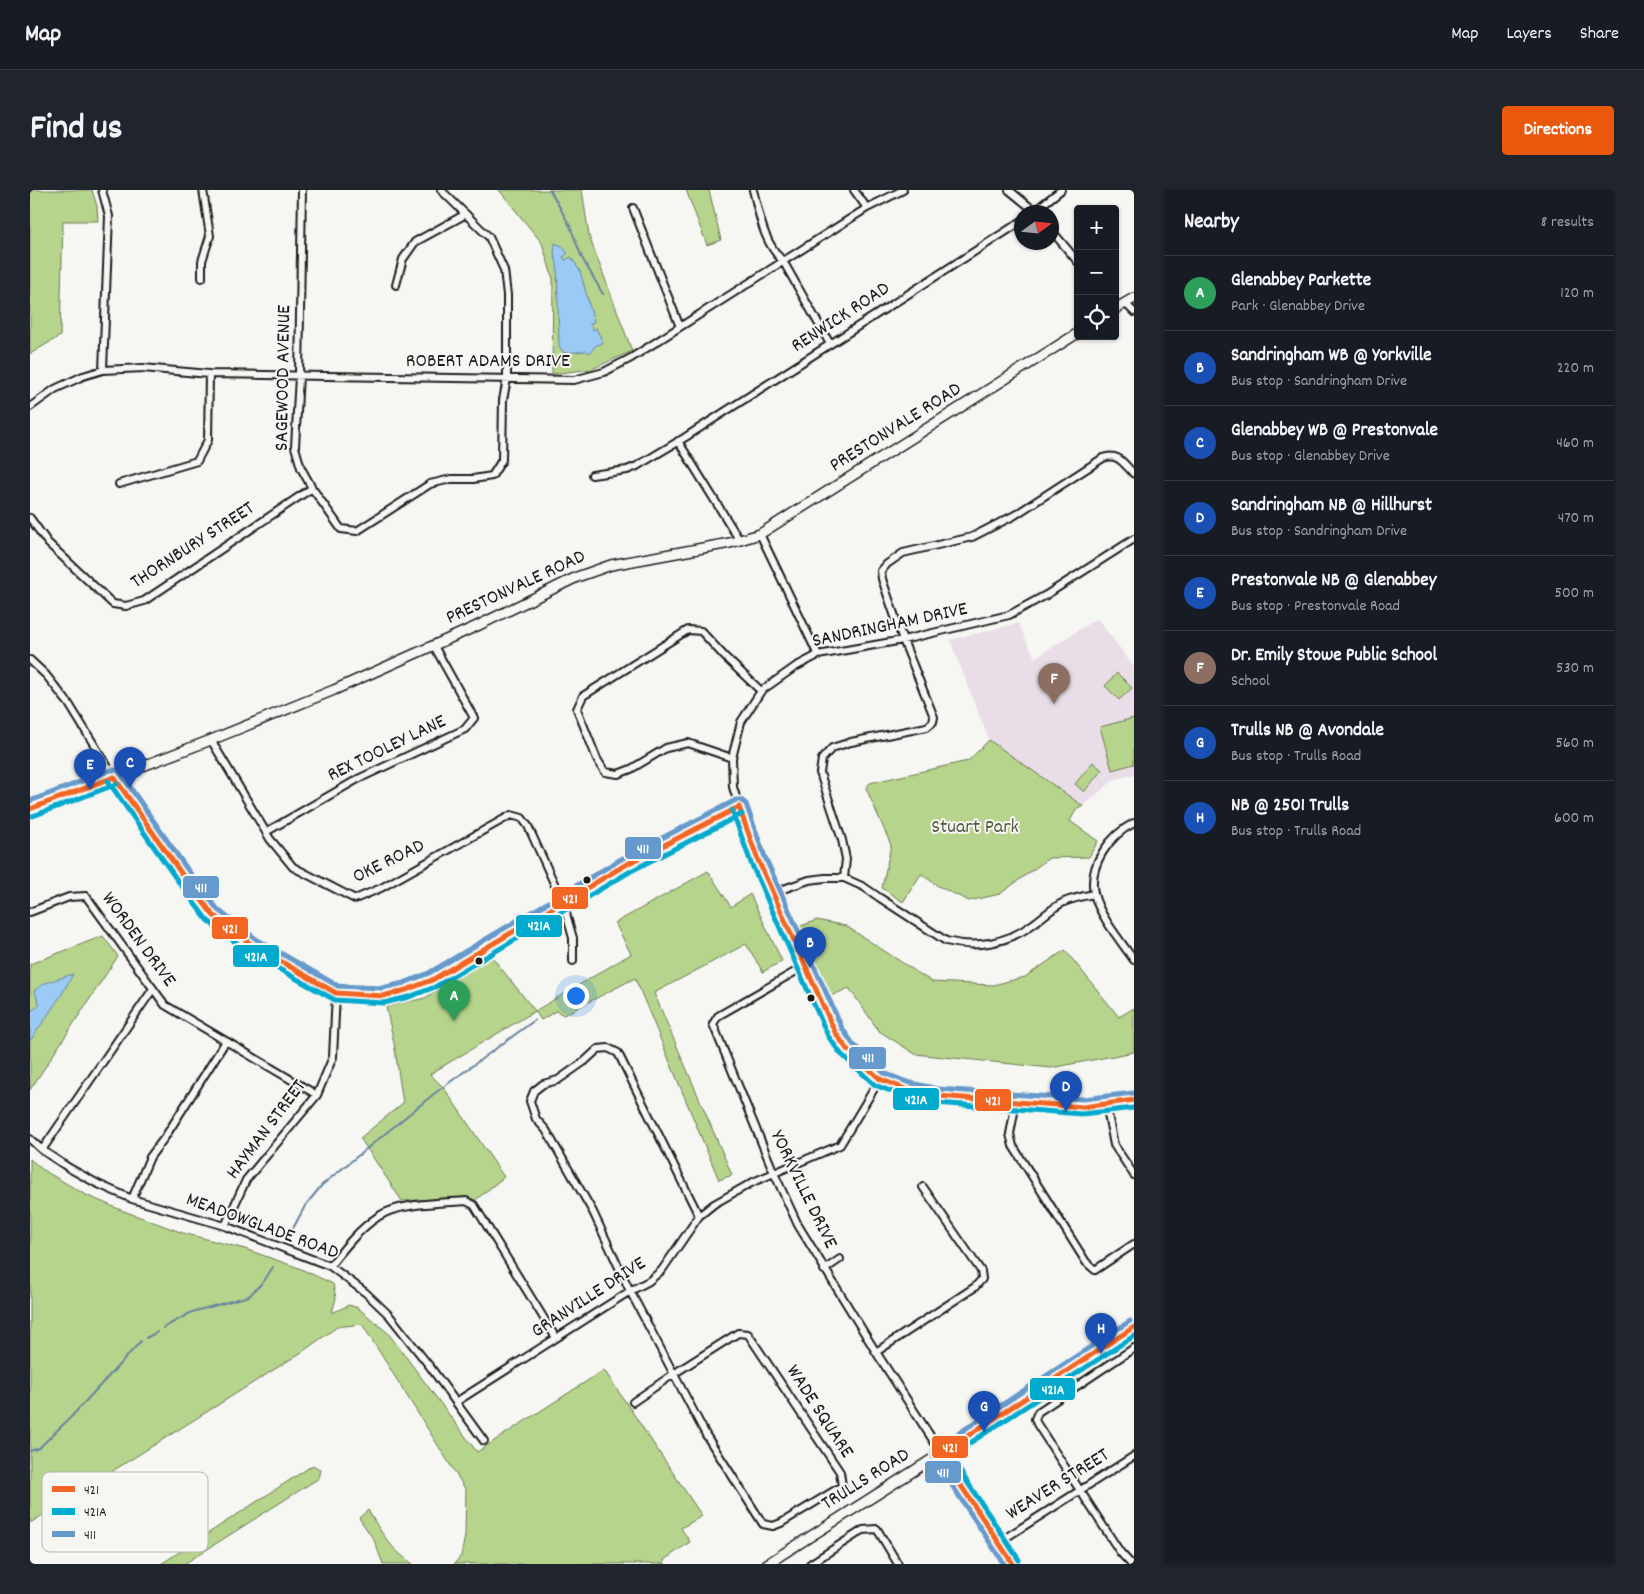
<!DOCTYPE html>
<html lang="en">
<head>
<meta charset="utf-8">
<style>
	body { margin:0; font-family:Dekko,sans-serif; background:#20242c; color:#f1f3f6 }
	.controls { position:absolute; right:15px; top:15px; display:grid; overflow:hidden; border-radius:5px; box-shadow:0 1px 4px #0004 }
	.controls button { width:45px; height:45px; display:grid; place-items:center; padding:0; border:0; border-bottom:1px solid #363941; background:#171b24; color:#f1f3f6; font:25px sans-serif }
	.compass { position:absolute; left:984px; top:15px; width:45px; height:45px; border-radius:50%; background:#171b24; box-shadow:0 1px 4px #0004; rotate:75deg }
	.you { position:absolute; left:545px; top:805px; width:18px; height:18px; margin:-12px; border:4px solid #fff; border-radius:50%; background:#1a73e8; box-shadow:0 0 0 8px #1a73e833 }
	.badge { display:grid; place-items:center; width:32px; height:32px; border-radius:50%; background:#ea580c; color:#fff; font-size:16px; font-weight:700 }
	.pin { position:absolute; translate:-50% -41px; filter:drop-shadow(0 1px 2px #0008) }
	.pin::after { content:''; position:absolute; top:26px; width:18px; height:15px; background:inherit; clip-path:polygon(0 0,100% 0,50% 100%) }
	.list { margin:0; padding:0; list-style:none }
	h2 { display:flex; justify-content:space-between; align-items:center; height:65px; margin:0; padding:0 20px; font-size:21px }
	h2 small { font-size:16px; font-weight:400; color:#9ea1a6 }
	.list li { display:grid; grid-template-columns:32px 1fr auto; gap:15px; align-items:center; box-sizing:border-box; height:75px; padding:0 20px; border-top:1px solid #363941 }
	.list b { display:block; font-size:19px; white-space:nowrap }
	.list p { margin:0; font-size:16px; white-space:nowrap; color:#9ea1a6 }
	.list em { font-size:16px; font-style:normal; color:#9ea1a6 }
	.icon { flex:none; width:28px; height:28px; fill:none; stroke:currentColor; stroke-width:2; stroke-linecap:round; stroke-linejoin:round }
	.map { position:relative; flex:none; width:1104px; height:1374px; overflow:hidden; border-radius:5px }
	header { display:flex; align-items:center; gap:30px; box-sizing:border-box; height:70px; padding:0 25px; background:#171b24; border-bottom:1px solid #363941 }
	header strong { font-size:24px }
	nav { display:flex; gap:28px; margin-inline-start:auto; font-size:18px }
	.intro { display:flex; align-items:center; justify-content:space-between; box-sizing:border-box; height:120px; padding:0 30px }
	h1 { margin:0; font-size:35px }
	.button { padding:12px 22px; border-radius:5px; background:#ea580c; color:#fff; font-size:18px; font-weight:700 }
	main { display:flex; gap:30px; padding:0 30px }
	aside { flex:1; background:#171b24; border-radius:5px; box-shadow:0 1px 4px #0004 }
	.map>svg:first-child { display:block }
	.built { fill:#e9dee7 }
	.green { fill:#b7d48c; stroke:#6a7854 }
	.water { fill:#9bcaf6; stroke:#68849f }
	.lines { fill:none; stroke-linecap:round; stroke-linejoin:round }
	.stream { stroke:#68849f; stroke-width:2 }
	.street-casing { stroke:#1c1c1c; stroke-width:10 }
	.secondary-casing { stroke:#1c1c1c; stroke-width:12 }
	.street { stroke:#f6f6f2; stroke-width:6 }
	.secondary { stroke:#f6f6f2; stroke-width:9 }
	.bus-1-casing { stroke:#f6f6f2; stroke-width:9 }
	.bus-2-casing { stroke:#f6f6f2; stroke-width:9 }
	.bus-3-casing { stroke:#f6f6f2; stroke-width:9 }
	.bus-1 { stroke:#f26522; stroke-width:5 }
	.bus-2 { stroke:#00a9ce; stroke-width:5 }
	.bus-3 { stroke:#69c; stroke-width:5 }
	.bus-dot { fill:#1c1c1c; stroke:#f6f6f2; stroke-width:2 }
	.labels { text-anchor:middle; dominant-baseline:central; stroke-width:4; stroke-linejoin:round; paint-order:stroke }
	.street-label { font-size:20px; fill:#1c1c1c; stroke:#f6f6f2 }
	.park-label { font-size:20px; fill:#525c43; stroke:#f6f6f2 }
	.key { fill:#f6f6f2; stroke:#b5b5b2; stroke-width:1 }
	.key-label { font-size:14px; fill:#1c1c1c }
	.line-badge { stroke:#f6f6f2; stroke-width:2 }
	.badge-label { font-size:14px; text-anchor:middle; font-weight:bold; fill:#fff }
</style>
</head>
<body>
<header>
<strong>Map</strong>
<nav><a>Map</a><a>Layers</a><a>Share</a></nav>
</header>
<div class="intro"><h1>Find us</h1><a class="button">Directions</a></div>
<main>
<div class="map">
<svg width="1104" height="1374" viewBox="0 0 1104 1374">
	<rect width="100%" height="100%" fill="#f6f6f2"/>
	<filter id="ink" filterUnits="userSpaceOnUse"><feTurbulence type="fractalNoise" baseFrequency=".02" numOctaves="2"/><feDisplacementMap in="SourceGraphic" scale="10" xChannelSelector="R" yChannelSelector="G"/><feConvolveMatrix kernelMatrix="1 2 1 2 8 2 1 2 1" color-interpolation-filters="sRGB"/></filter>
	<g filter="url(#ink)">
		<!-- built -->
		<path class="built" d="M1067,428l37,49v108l-19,4 -32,27 -94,-66 -39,-100 68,-17 17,35z"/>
		<!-- green -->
		<path class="green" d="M0,0h62l5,16 1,15h-35l-3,115 -30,18z
			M469,0h83l7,46 43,115 -40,18 -40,5 1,-95 -11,-36z
			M656,0h23l12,50 -14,5z
			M1087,483l15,15 -13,12 -14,-14z
			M1104,528v46l-22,6 -12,-43z
			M959,550l94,66 -7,4 -6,11 28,20 -9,16 -40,1 -49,36 -31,7 -31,-15 -17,-12 -18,28 -21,-14 9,-43 -25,-57 4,-5 98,-22z
			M1063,572l9,8 -18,22 -9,-8z
			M678,681l23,36 19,-13 32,67 -19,11 -17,-28 -92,49 78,182 -13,5 -84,-202 -71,37 -8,-4 -15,9 -6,-9 -105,63 14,14 60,89 -31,25 -23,-4 -48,3 -42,-63 43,-35 -9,-60 -8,-36 39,-9 67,-41 43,54 96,-57 -16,-31z
			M787,730l29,6 86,56 61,3 32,-8 40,-27 54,67 15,-9v44l-83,16 -136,-14 -36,-23 -30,-43 -23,10 -28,-71z
			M73,746l15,20 -88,134v-126z
			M0,969l13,11 43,25 35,15 62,23 62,16 54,19 34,16 3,14 -4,15 17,-8 9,3 30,25 89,119 127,-82 98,146 -21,12 9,14 -26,18 1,4h-211l7,-8 4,-20 1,-46 -104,-166 -25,3 -35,25 -272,171z
			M283,1275l8,5 -2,8 -135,86h-23z
			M338,1320c12,21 24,41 45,54h-30l-9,-24 -15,-22z"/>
		<!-- water -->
		<path class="water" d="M525,53l7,3 6,7 -5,4 2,3 6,-3 9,14 14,51 -4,2 3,6 3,-2 7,15 -8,3 -5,7 -4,-2 -22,2 -5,-7 -2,-82 -3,-11z
			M43,784l-11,20 -32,47v-33l3,2 7,-5 -6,-14 11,-8z"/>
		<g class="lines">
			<!-- stream -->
			<path class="stream" d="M520,0l20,36 12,32 21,36
				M260,1044l15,-28 17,-21 113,-92 100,-73
				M133,1138l29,-16 57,-16 15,-15 9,-14
				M116,1148l11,-6
				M0,1261l9,-3 32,-31 70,-76"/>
			<defs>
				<path id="street" d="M72,0l7,26 -6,154
					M272,0l-3,186 -4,71 6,21 11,20 29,41 16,2 73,-47 21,-5h22l19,-3 10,-16 1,-60 4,-21v-84l-3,-25 -15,-33 -48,-47
					M723,0c7,26 10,52 30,71l47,83
					M824,0l13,18
					M979,0l27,22
					M603,18l47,119
					M1003,22l28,-22
					M1022,41l26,31
					M172,88v-17l8,-25 -7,-46
					M366,95l7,-26 12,-17 51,-28
					M1095,113l9,9
					M0,217l25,-18 28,-13 20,-6 40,-2 66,6 365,6 30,-8 27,-14 236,-150 36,-18
					M648,251l62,100
					M562,285l35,-5 10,-4 47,-28 338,-217
					M89,294l78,-23 11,-21 1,-66
					M0,328l18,25 65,61 13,2 18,-5 168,-113
					M730,344l58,121
					M1104,349l-88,56 -37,20 -106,25 -85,15 -23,12 -34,24 -20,31 -9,36 1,29 6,20 19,53 77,172 12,17 33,30 25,10 32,7 146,11 51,-7
					M0,470l16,15 23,29 45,73 67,96 32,42 39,30 84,48 47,3 23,-6 26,-10 195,-116 112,-57
					M181,550l59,99 23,28 62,32 26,-11 130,-73 11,3 6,8 35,77 10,35v23
					M702,568l-44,-15 -22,5 -35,21 -13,5 -13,-2 -8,-13 -20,-50 6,-13 105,-66 13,1 24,26 36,34
					M1104,633c-24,12 -46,42 -40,70 4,21 28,50 40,67
					M236,642l92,-53 107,-50 9,-11 -40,-72
					M814,688l2,-19 -4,-19 -22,-67 2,-14 10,-11 19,-6 76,-15 6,-5 1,-5 -31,-77 -21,-61 -1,-8 6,-7 16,-11 69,-16 43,-22 88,-57c15,-6 21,6 31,16
					M742,703l37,-13 16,-2h19l20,9 16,11 66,43c30,8 62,2 87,-17 10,-7 20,-17 31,-22 9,-4 20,-6 30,-8
					M0,722l39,-15 17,-1 79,109 152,90
					M775,776l-87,50 -5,8 61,149 24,52 78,127 137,212
					M986,912l-6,32 3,12 73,116 9,8 39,-26
					M1076,914l8,41 20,30
					M0,949l12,11 27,18 29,16 34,15 93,27 105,40 36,27 23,22 42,53 53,73
					M12,960l111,-161
					M102,1009l18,-42 15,-20 61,-96
					M195,1036l21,-46 71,-85 16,-38 3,-64
					M300,1076c15,-19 29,-37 49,-50 20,-13 62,-13 87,-15l8,4 82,133
					M794,1080l16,-11
					M846,1162l99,-65 7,-8 -1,-8 -58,-84
					M426,1212l174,-111 19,-10 13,-11 37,-54 15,-12 39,-22 87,-37 40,-66
					M603,1212l42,-29 63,-40 10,1 92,138 2,14 -61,37 -8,3 -10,-2 -57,-89 -76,-144 -37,-79 -47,-82 -10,-11 -6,-18 4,-10 9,-7 15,-4 27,-19 13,-12 10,-1 10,5 81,163
					M969,1352l135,-86
					M780,1374l53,-34 14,-1 21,35
					M1101,1374l-11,-12 -83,-128 -2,-5 3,-7 96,-64"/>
				<path id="secondary" d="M1085,119l19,-11
					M0,619l181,-69 123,-50 143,-64 100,-49 34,-12 119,-22 30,-9 318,-201
					M737,1374l167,-106 200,-131"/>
			</defs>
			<!-- street casing -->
			<use href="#street" class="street-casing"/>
			<!-- secondary casing -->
			<use href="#secondary" class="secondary-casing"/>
			<!-- street -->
			<use href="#street" class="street"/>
			<!-- secondary -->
			<use href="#secondary" class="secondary"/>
			<defs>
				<path id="bus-1" d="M84,587l67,96 32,42 39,30 84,48 47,3 23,-6 26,-10 195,-116 112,-57
					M709,617l19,53 77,172 12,17 33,30 25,10 32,7 146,11 51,-7
					M0,619l84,-32
					M983,1374l-73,-110 194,-127"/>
				<path id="bus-2" d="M78,591l67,96 32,43 41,32 87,48 49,3 25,-6 26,-10 196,-116 111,-57
					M702,620l19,53 77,173 13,18 34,31 28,11 33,7 146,11 52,-6
					M3,626l84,-32
					M989,1370l-69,-104 184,-120"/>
				<path id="bus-3" d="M0,611l81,-31h7l69,99 31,41 38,29 82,47 44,2 22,-5 25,-10 194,-115 113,-58h5l5,4 19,53 77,171 11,16 31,29 23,9 31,7 145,10 50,-6
					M974,1374l-70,-106 -1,-8 197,-129"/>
			</defs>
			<!-- bus-1 casing -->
			<use href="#bus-1" class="bus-1-casing"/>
			<!-- bus-2 casing -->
			<use href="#bus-2" class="bus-2-casing"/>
			<!-- bus-3 casing -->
			<use href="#bus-3" class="bus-3-casing"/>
			<!-- bus-1 -->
			<use href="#bus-1" class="bus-1"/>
			<!-- bus-2 -->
			<use href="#bus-2" class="bus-2"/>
			<!-- bus-3 -->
			<use href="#bus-3" class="bus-3"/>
		</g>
	</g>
	<!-- markers -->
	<g class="bus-dot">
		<circle cx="557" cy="690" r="4.5"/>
		<circle cx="449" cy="771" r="4.5"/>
		<circle cx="781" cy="808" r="4.5"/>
	</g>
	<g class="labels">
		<!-- street labels -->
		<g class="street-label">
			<text transform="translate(811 128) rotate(-33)">RENWICK ROAD</text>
			<text x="458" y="172">ROBERT ADAMS DRIVE</text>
			<text transform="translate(254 188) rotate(-89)">SAGEWOOD AVENUE</text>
			<text transform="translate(866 238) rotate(-32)">PRESTONVALE ROAD</text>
			<text transform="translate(163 356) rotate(-33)">THORNBURY STREET</text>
			<text transform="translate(486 398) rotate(-25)">PRESTONVALE ROAD</text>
			<text transform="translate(860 436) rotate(-12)">SANDRINGHAM DRIVE</text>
			<text transform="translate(357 559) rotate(-26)">REX TOOLEY LANE</text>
			<text transform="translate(359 672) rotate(-26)">OKE ROAD</text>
			<text transform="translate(108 750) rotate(54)">WORDEN DRIVE</text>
			<text transform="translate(237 940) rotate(-53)">HAYMAN STREET</text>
			<text transform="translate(773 1000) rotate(64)">YORKVILLE DRIVE</text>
			<text transform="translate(232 1037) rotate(20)">MEADOWGLADE ROAD</text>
			<text transform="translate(559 1108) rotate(-33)">GRANVILLE DRIVE</text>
			<text transform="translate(789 1222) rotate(57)">WADE SQUARE</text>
			<text transform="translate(836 1290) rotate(-32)">TRULLS ROAD</text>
			<text transform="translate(1028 1295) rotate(-32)">WEAVER STREET</text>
		</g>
		<!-- park labels -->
		<g class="park-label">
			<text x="945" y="638">Stuart Park</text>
		</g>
	</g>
	<!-- legend -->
	<rect x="12" y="1282" width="166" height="80" rx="8" class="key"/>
	<rect x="22" y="1296" width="23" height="6" fill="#f26522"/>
	<rect x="22" y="1318" width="23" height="7" fill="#00a9ce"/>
	<rect x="22" y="1341" width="23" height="6" fill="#69c"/>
	<g class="key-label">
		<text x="54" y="1304">421</text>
		<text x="54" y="1326">421A</text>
		<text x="54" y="1349">411</text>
	</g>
	<g class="line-badge">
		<rect x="594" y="646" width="38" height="24" rx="5" fill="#69c"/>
		<rect x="152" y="685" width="38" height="24" rx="5" fill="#69c"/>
		<rect x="521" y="696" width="38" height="24" rx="5" fill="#f26522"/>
		<rect x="485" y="724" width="48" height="24" rx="5" fill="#00a9ce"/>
		<rect x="181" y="726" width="38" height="24" rx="5" fill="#f26522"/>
		<rect x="202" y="754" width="48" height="24" rx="5" fill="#00a9ce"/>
		<rect x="818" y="856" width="39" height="24" rx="5" fill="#69c"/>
		<rect x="862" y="897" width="48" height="24" rx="5" fill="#00a9ce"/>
		<rect x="944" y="898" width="38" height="24" rx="5" fill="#f26522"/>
		<rect x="999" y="1187" width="47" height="24" rx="5" fill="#00a9ce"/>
		<rect x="901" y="1245" width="38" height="24" rx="5" fill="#f26522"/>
		<rect x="894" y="1270" width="38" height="24" rx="5" fill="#69c"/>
	</g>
	<g class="badge-label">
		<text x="613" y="663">411</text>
		<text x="171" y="702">411</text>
		<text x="540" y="713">421</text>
		<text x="509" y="740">421A</text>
		<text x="200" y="743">421</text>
		<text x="226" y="771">421A</text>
		<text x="838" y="872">411</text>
		<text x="886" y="914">421A</text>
		<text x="963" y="915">421</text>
		<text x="1023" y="1204">421A</text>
		<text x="920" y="1262">421</text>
		<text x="913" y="1287">411</text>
	</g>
</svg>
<div class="controls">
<button>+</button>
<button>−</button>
<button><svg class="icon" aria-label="locate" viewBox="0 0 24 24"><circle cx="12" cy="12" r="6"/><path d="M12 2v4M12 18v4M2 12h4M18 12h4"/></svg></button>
</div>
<svg class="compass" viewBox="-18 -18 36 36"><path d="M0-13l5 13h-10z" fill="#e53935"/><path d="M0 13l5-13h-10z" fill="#9ea1a6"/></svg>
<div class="you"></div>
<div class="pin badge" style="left:424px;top:831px;background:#2e9e5b">A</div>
<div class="pin badge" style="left:780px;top:778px;background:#1a4fb4">B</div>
<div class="pin badge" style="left:100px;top:598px;background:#1a4fb4">C</div>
<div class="pin badge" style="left:1036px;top:922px;background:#1a4fb4">D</div>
<div class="pin badge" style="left:60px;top:600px;background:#1a4fb4">E</div>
<div class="pin badge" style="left:1024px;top:514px;background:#8d6e63">F</div>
<div class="pin badge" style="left:954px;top:1242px;background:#1a4fb4">G</div>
<div class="pin badge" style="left:1071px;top:1164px;background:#1a4fb4">H</div>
</div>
<aside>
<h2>Nearby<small>8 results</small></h2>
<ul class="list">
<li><span class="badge" style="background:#2e9e5b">A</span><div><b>Glenabbey Parkette</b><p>Park · Glenabbey Drive</p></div><em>120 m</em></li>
<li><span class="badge" style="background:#1a4fb4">B</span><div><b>Sandringham WB @ Yorkville</b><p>Bus stop · Sandringham Drive</p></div><em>220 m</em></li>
<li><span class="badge" style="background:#1a4fb4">C</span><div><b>Glenabbey WB @ Prestonvale</b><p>Bus stop · Glenabbey Drive</p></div><em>460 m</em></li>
<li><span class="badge" style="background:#1a4fb4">D</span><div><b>Sandringham NB @ Hillhurst</b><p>Bus stop · Sandringham Drive</p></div><em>470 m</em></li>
<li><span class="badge" style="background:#1a4fb4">E</span><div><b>Prestonvale NB @ Glenabbey</b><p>Bus stop · Prestonvale Road</p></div><em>500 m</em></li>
<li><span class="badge" style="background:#8d6e63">F</span><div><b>Dr. Emily Stowe Public School</b><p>School</p></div><em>530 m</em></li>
<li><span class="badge" style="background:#1a4fb4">G</span><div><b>Trulls NB @ Avondale</b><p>Bus stop · Trulls Road</p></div><em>560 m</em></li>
<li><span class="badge" style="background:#1a4fb4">H</span><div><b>NB @ 2501 Trulls</b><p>Bus stop · Trulls Road</p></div><em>600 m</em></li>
</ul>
</aside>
</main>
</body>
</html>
